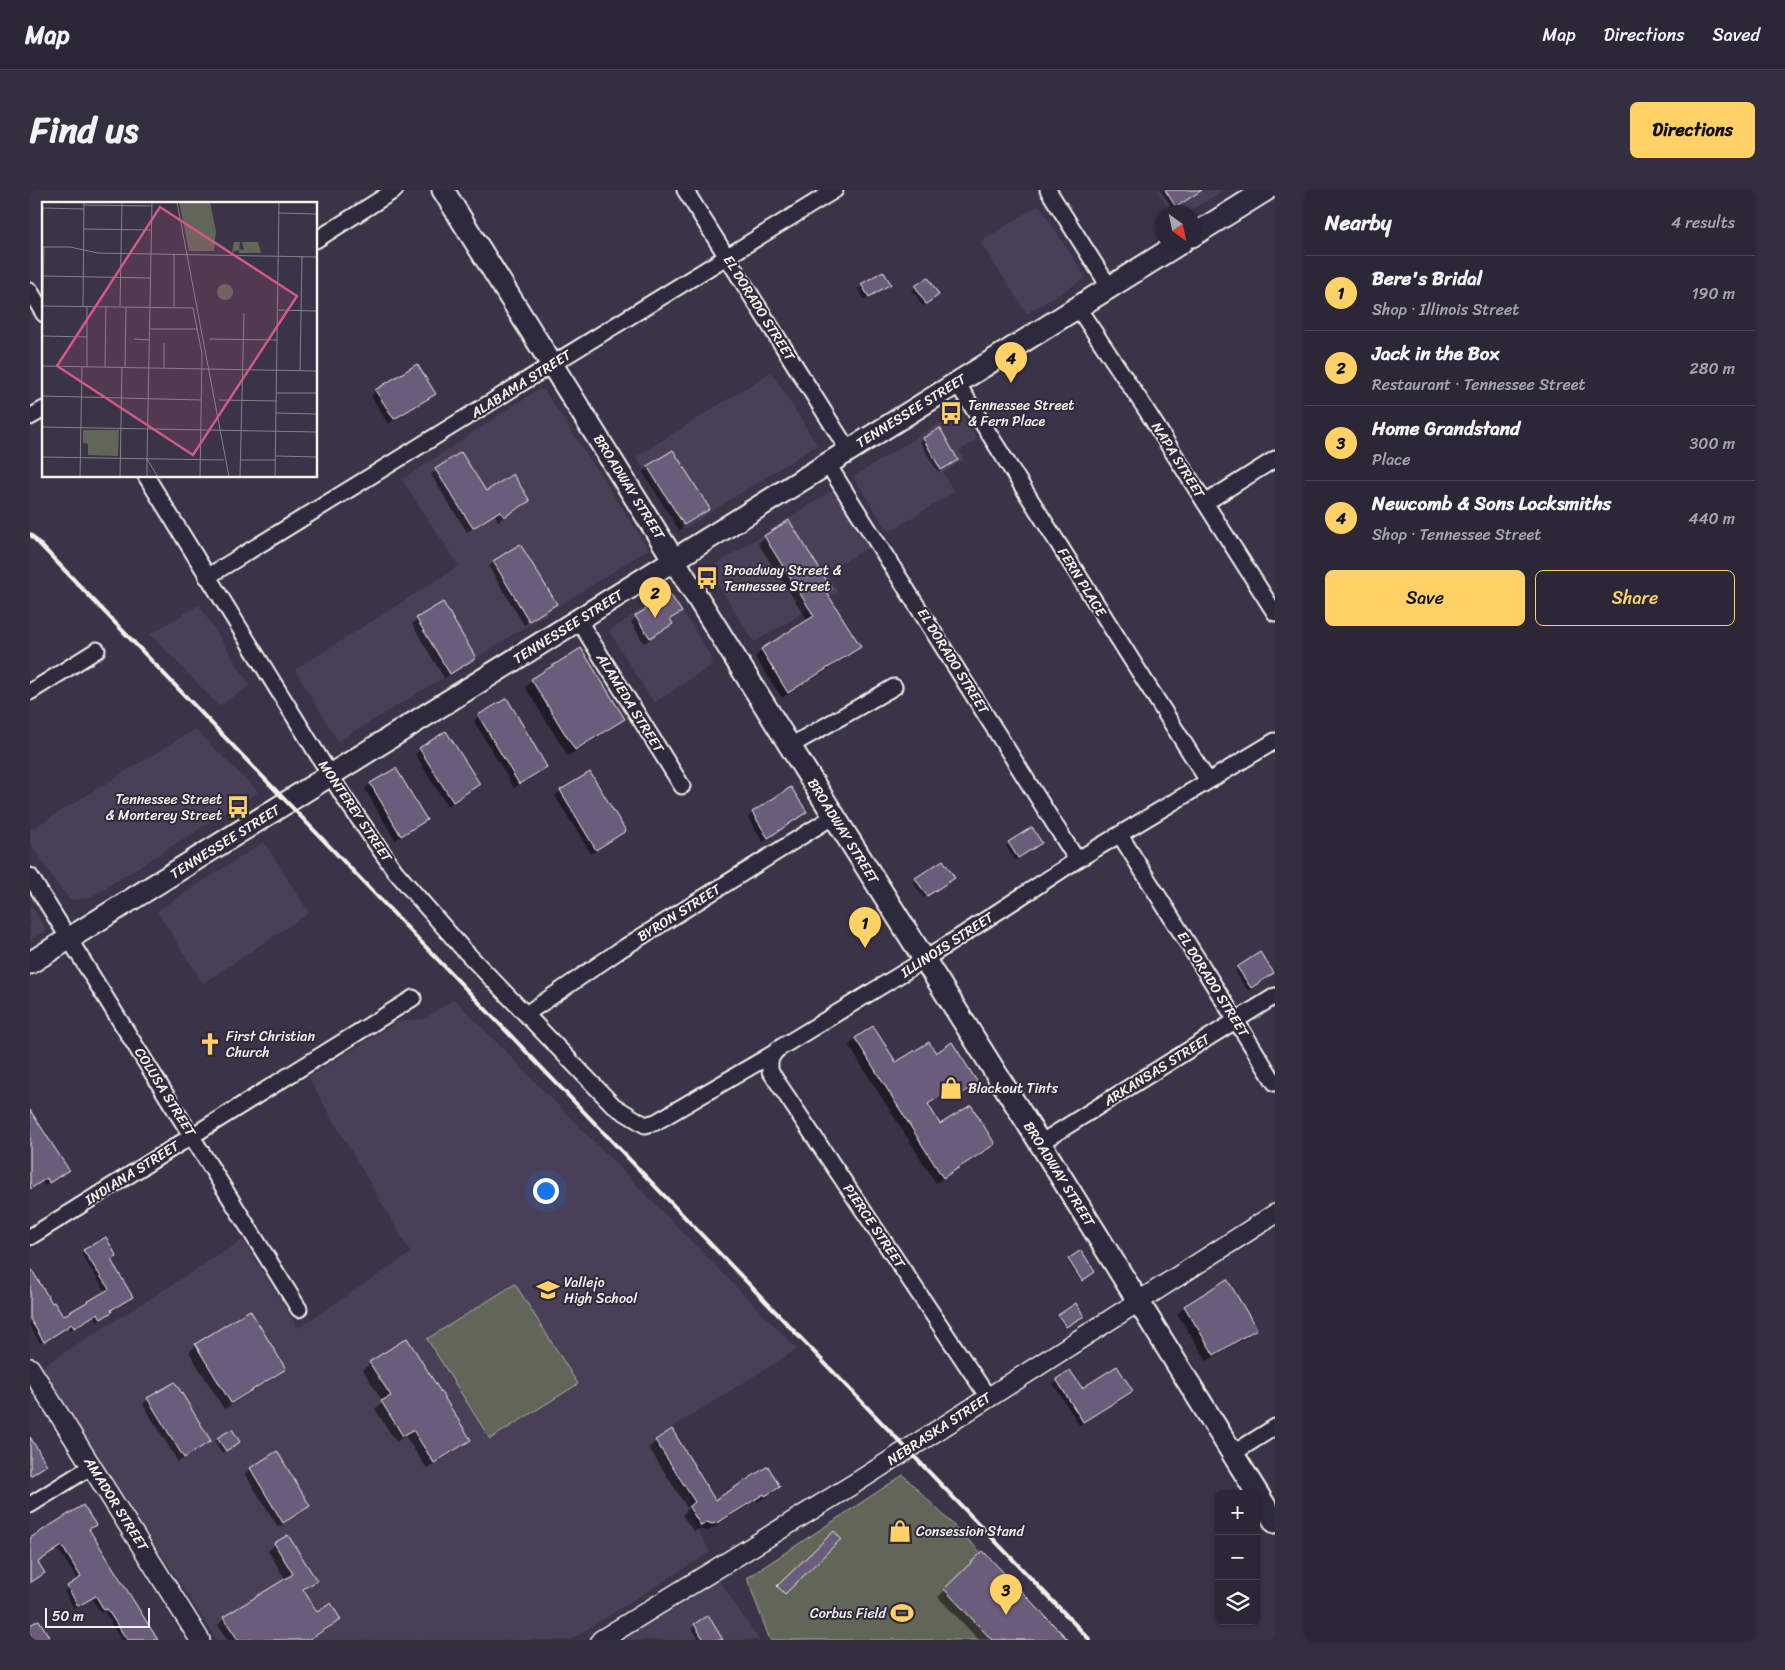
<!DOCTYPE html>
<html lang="en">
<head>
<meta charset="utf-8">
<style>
	body { margin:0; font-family:Sriracha,sans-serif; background:#342f3f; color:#f1f3f6 }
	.controls { position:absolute; right:15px; bottom:15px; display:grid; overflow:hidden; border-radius:8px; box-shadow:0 1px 4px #0004 }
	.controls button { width:45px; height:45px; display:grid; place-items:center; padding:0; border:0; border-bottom:1px solid #484452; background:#2c2737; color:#f1f3f6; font:25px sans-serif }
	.compass { position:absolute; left:1125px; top:15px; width:45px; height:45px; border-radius:50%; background:#2c2737; box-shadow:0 1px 4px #0004; rotate:147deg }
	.scale { position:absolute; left:15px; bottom:12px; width:105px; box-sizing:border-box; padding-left:5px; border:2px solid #f4f1e8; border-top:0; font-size:14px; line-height:18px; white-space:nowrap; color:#f4f1e8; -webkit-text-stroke:4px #2f2a3d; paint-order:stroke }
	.you { position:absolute; left:515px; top:1000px; width:18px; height:18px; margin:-12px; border:4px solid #fff; border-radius:50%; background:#1a73e8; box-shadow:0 0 0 8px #1a73e833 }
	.badge { display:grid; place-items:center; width:32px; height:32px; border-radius:50%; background:#ffd166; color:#111; font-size:16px; font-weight:700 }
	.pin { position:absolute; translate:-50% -41px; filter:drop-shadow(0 1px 2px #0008) }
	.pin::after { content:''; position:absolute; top:26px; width:18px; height:15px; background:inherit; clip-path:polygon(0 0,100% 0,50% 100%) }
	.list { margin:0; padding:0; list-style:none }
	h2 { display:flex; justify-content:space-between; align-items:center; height:65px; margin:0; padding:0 20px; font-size:21px }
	h2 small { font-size:16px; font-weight:400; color:#a6a5ad }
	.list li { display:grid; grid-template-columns:32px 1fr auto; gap:15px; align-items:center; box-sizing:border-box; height:75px; padding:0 20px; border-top:1px solid #484452 }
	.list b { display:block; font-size:19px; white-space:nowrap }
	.list p { margin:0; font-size:16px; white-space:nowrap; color:#a6a5ad }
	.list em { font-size:16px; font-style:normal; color:#a6a5ad }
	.actions { display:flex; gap:10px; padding:15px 20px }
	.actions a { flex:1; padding:11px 0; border:1px solid #ffd166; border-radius:8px; text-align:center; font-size:18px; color:#ffd166 }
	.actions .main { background:#ffd166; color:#111 }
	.icon { flex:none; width:28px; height:28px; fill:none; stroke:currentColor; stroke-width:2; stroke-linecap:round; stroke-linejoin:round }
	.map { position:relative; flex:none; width:1245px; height:1450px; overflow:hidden; border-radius:8px }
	header { display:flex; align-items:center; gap:30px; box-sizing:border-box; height:70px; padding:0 25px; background:#2c2737; border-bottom:1px solid #484452 }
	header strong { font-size:24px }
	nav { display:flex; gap:28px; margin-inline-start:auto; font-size:18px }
	.intro { display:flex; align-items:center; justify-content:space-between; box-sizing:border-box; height:120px; padding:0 30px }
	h1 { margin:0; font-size:35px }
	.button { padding:12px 22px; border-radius:8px; background:#ffd166; color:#111; font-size:18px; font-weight:700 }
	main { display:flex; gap:30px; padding:0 30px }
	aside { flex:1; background:#2c2737; border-radius:8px; box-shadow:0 1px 4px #0004 }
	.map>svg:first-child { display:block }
	.built { fill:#494058 }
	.green { fill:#626658; stroke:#abaca0 }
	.shadow { fill:#0007 }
	.building { fill:#6a5d7b; stroke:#f4f1e8 }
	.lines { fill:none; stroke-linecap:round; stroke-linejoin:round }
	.minor-casing { stroke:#f4f1e8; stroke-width:19 }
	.tertiary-casing { stroke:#f4f1e8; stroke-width:22 }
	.secondary-casing { stroke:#f4f1e8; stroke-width:25 }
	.minor { stroke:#2f2a3d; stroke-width:15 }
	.tertiary { stroke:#2f2a3d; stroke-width:19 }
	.secondary { stroke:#2f2a3d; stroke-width:21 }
	.rail { stroke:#f4f1e8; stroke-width:4 }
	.labels { text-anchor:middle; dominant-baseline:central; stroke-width:4; stroke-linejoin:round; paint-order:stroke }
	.street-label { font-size:14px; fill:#f4f1e8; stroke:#2f2a3d }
	.poi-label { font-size:14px; fill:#f4f1e8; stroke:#2f2a3d; text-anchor:start }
	.inset-road { fill:none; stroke:#858089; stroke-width:1 }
	.view { fill:#d15985; fill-opacity:0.15; stroke:#d15985; stroke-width:2.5 }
	.inset-edge { fill:none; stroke:#f4f1e8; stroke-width:2.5 }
</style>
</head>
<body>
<header>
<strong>Map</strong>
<nav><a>Map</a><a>Directions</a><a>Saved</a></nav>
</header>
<div class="intro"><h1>Find us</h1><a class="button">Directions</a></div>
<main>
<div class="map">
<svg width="1245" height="1450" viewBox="0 0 1245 1450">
	<rect width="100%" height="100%" fill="#3b3449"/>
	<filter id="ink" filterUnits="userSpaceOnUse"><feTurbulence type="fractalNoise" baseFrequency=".02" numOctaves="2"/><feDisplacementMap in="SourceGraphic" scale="10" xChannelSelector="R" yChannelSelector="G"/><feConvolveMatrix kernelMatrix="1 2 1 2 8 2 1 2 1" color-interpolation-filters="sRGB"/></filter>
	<g filter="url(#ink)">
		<!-- built -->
		<path class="built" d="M1127,0h67l-36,22h-18z
			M1009,15l47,73 -59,35 -47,-71z
			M741,182l46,73 -132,83h-4l-45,-71z
			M509,199l5,1 105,159 -173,109 -138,83 -43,-71 164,-104 -57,-86z
			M929,221l18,28 -18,12 5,8 -21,14 11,19 -65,40 -36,-55z
			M802,301l9,3 32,51 -47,27 12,20 -84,50 -44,-70v-4z
			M640,401l40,64 2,10 -58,38 -45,-72z
			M169,415l51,80 -31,21 -69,-72z
			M165,539l63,63 -169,106 -19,2 -13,-16 -27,-42v-12z
			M234,652l45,71 -106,70 -46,-72z
			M0,715l17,25 -17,10z
			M424,809l343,350 -144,90 38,63 -6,4 25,46 -140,88h-353l-177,-272 203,-128 55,88 113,-75 -103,-176 89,-55 27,-3z
			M688,1389l41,61h-138z"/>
		<!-- green -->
		<path class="green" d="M485,1094l63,100 -88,55 -63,-100z
			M873,1285l166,165h-299l-23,-62z"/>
		<!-- shadow -->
		<path class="shadow" d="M1130,0h26l5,6 -18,13z
			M853,82l3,14 -21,14 -7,-11z
			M897,89l11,16 -15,11 -11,-16z
			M346,201l58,2 -5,5 -41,26 -17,-28z
			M909,239l18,31 -19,12 -18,-30z
			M642,262l36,57 -5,5 -24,16 -36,-58 5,-5z
			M406,280l50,23 42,8 -5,5 -25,15 -3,-6 -28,17 -36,-57z
			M735,347l61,57 34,53 -6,6 -72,45 -27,-41 7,-7 46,-29 -50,-78z
			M464,372l61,42 -5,5 -26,16 -35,-58z
			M650,422l-11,9 2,2 -5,5 -22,15 -13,-21 5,-5z
			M387,429l58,38 -5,5 -26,16 -32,-54z
			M502,490l91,39 -7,7 -48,30 -43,-69z
			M449,526l66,51 -5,5 -26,16 -40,-67z
			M416,542l33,52 -5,5 -27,17 -32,-52z
			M365,579l30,51 -5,5 -25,15 -30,-51 5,-5z
			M559,583l36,58 -5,5 -29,18 -36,-58 5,-5z
			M775,622l-5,5 -37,25 -15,-24 5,-5z
			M1001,639l9,14 -25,17 -9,-14z
			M886,688h37l-29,20 -11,-16z
			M1208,778l35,5 -25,18 -13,-20z
			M843,838l22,36 41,-10 41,29 -7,6 -22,14 -5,-8 -16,11 13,20 53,17 -6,7 -51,33 -87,-137 6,-7z
			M0,922l37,58 -22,16 -3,-4 -12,7z
			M54,1061l32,5 -6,5 22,36 -34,24 -4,-6 -23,15 -3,-4 -28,17 -10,-16v-46l33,37 43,-26 -25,-38z
			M1038,1070l24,13 -12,8 -13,-20z
			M1196,1091l30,48 -7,7 -42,25 -30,-47 7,-7z
			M1029,1126l22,1 -17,11 -6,-11z
			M166,1155l89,23 -7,7 -54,34 -35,-57z
			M340,1173l100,76 -7,7 -36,23 -22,-33 -9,6 -21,-33 8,-7 -20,-32z
			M1040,1182l11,18 47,4 -49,31 -26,-41z
			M118,1209l61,42 -5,5 -26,16 -35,-58z
			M188,1248l17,7 -13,8 -7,-11z
			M626,1251l58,61 65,-16 -7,7 -14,9 -2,-2 -48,31 -9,-2 -5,3 -12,-17 6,-6 -39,-61z
			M246,1263l33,53 -5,5 -26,16 -33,-53 5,-5z
			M64,1335l-6,5 69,110h-36l-17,-29 -3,2 -9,-14 -18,9 -10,-17 14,-10 -20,-32 -21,14 7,10 -14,10v-43z
			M258,1346l27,45 -12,10 14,22 22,6 -6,7 -23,14h-83l-9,-15 6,-7 62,-38 -18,-29 7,-7z
			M953,1363l83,87h-87l-41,-43z
			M665,1435l27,15h-23l-7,-12z"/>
		<!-- building -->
		<path class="building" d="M1135,0h37l-26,17z
			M853,81l8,13 -22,13 -8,-13z
			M898,87l11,18 -13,9 -11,-18z
			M387,174l19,30 -42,25 -19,-29z
			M910,238l18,32 -17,10 -18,-32z
			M643,260l37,59 -26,16 -37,-59z
			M431,262l25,39 27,-17 17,27 -26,16 -4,-6 -27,17 -38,-59z
			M759,330l43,69 -5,4 34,54 -73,46 -27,-44 53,-33 -50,-80z
			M490,354l37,60 -28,17 -36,-60z
			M640,404l12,18 -12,7 3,5 -23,14 -15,-22z
			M413,412l33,56 -26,16 -34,-56z
			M551,458l44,71 -50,31 -44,-71z
			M477,508l40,69 -28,17 -41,-69z
			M416,541l34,53 -27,18 -34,-54z
			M366,578l31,52 -26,16 -31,-53z
			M560,582l36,59 -30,19 -36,-60z
			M761,597l16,25 -39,26 -16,-26z
			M1002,637l10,16 -24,15 -10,-16z
			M913,670l12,18 -28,18 -12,-18z
			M1230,762l14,21 -23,15 -14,-21z
			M843,836l23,36 33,-20 7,11 16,-11 26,41 -23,15 -5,-8 -22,14 12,20 31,-19 24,39 -52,34 -88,-140z
			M0,920l39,60 -20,13 -2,-5 -17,11z
			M76,1047l11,20 -6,3 22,37 -22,13 1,2 -11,7 -3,-6 -24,15 -2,-4 -28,18 -14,-23v-52l22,36 2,-1 9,14 46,-27 -26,-39z
			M1051,1060l14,22 -13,9 -14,-22z
			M1197,1089l30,50 -43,26 -30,-49z
			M1046,1113l8,13 -18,11 -8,-12z
			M220,1120l36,59 -55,34 -36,-59z
			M377,1148l64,102 -37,23 -21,-33 -10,6 -22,-35 10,-5 -22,-34z
			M1087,1176l16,25 -50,31 -27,-43 14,-9 12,18z
			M145,1192l36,59 -27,17 -37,-60z
			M202,1239l8,13 -14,9 -9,-13z
			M642,1239l43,71 53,-34 12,21 -15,9 -1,-2 -45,28 -7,2 -5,-2 -6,4 -12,-19 6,-5 -40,-62z
			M0,1247l17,28 -17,11z
			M247,1261l33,55 -27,17 -33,-55z
			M53,1315l13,20 -7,4 69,111h-31l-20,-31 -3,1 -8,-14 -18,10 -11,-20 14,-9 -19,-31 -24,16 7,11 -15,10v-45z
			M804,1341l7,8 -56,55 -8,-8z
			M258,1345l29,46 -14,8 14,23 14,-9 10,17 -33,20h-70l-15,-23 70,-43 -19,-31z
			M953,1361l85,89h-76l-48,-51z
			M678,1425l15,25h-19l-10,-16z
			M9,1430l12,20h-21v-15z"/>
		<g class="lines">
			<defs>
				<path id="minor" d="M655,0l163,260
					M1018,0l62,98
					M286,50l79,-50
					M0,101l14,23
					M1048,118l65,97 132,208
					M927,193l251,398
					M0,227l14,-8
					M797,273l250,397
					M116,286l199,323 50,72 67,77 152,158 31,19 11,-3 118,-69 4,-4 146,-89 153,-100 198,-119
					M1175,313l70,-44
					M177,387l628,-387
					M549,431l103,165
					M0,502l67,-42
					M760,556l104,-59
					M1090,645l155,248
					M0,686l269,433
					M496,824l94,-64 214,-134
					M744,863l-4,7v11l218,326
					M1010,953l235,-147
					M0,1047l383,-239
					M1202,1264l43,-27
					M0,1315l62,-39"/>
				<path id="tertiary" d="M0,1178l170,272
					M571,1450l259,-160 415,-266"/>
				<path id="secondary" d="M413,0l347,556 250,397 235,379
					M1162,46l74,-46
					M0,773l1152,-721"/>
			</defs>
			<!-- minor casing -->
			<use href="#minor" class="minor-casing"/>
			<!-- tertiary casing -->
			<use href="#tertiary" class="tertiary-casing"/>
			<!-- secondary casing -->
			<use href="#secondary" class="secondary-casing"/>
			<!-- minor -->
			<use href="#minor" class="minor"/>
			<!-- tertiary -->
			<use href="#tertiary" class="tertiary"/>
			<!-- secondary -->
			<use href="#secondary" class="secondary"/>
			<!-- rail -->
			<path class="rail" d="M0,344l1060,1106"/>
		</g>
	</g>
	<!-- icons -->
	<defs>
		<symbol id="bus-bare" viewBox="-9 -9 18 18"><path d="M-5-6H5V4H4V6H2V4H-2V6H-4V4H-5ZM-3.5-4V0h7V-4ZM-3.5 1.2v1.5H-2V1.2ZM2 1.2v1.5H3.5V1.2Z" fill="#ffd166" stroke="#2f2a3d" stroke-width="2.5" paint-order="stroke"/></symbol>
		<symbol id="church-bare" viewBox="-9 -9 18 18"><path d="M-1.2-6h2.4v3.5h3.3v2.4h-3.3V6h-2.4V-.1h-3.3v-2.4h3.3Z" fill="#ffd166" stroke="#2f2a3d" stroke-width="2.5" paint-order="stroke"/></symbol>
		<symbol id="shop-bare" viewBox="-9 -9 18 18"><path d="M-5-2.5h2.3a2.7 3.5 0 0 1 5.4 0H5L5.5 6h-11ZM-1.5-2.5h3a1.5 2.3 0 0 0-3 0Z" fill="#ffd166" stroke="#2f2a3d" stroke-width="2.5" paint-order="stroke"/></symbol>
		<symbol id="school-bare" viewBox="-9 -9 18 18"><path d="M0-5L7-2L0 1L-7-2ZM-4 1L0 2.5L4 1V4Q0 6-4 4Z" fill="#ffd166" stroke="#2f2a3d" stroke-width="2.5" paint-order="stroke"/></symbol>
		<symbol id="stadium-bare" viewBox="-9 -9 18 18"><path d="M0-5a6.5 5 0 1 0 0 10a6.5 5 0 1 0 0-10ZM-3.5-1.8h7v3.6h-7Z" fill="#ffd166" stroke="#2f2a3d" stroke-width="2.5" paint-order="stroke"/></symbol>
	</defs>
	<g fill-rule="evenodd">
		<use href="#bus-bare" x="905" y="207" width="32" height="32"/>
		<use href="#bus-bare" x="661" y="372" width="32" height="32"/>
		<use href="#bus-bare" x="192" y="601" width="32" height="32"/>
		<use href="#church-bare" x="164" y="838" width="32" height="32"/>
		<use href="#shop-bare" x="905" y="882" width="32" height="32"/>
		<use href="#school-bare" x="502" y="1084" width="32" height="32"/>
		<use href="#shop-bare" x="854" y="1325" width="32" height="32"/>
		<use href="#stadium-bare" x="856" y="1407" width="32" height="32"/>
	</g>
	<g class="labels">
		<!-- street labels -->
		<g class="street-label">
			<text transform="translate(729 118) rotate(58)">EL DORADO STREET</text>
			<text transform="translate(491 194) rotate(-32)">ALABAMA STREET</text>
			<text transform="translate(881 221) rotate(-32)">TENNESSEE STREET</text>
			<text transform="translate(1148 270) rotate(58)">NAPA STREET</text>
			<text transform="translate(599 297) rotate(58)">BROADWAY STREET</text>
			<text transform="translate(1052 392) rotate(58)">FERN PLACE</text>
			<text transform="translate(538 437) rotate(-32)">TENNESSEE STREET</text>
			<text transform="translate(923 471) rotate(58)">EL DORADO STREET</text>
			<text transform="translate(600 513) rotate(58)">ALAMEDA STREET</text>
			<text transform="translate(325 621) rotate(56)">MONTEREY STREET</text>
			<text transform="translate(813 641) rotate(58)">BROADWAY STREET</text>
			<text transform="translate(195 652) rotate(-32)">TENNESSEE STREET</text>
			<text transform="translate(649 723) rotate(-32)">BYRON STREET</text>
			<text transform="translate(917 755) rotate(-33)">ILLINOIS STREET</text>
			<text transform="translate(1183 794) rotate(58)">EL DORADO STREET</text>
			<text transform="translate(1127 880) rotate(-32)">ARKANSAS STREET</text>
			<text transform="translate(135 902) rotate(58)">COLUSA STREET</text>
			<text transform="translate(102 983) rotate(-32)">INDIANA STREET</text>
			<text transform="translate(1029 984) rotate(58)">BROADWAY STREET</text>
			<text transform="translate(844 1036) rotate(56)">PIERCE STREET</text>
			<text transform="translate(909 1239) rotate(-33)">NEBRASKA STREET</text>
			<text transform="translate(86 1314) rotate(58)">AMADOR STREET</text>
		</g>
		<!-- poi labels -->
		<g class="poi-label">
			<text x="938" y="215">Tennessee Street<tspan x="938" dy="16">&amp; Fern Place</tspan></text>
			<text x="694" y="380">Broadway Street &amp;<tspan x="694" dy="16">Tennessee Street</tspan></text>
			<text x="192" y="609" text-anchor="end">Tennessee Street<tspan x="192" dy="16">&amp; Monterey Street</tspan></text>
			<text x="196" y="846">First Christian<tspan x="196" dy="16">Church</tspan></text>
			<text x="938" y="898">Blackout Tints</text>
			<text x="534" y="1092">Vallejo<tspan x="534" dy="16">High School</tspan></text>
			<text x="886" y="1341">Consession Stand</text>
			<text x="856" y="1423" text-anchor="end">Corbus Field</text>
		</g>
	</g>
	<!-- overview -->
	<g transform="translate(12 12)">
		<rect width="275" height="275" fill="#3b3449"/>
		<path d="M137,0h31l6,29 -2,20h-25zM192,40h6l-1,7 5,1 -2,-8h16l3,11h-22v-3l-7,2zM175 90a8 8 0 1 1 16 0a8 8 0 1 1-16 0ZM41,228h36l-1,26 -30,-1v-11l-5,-1z" fill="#626658"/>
		<path class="inset-road" d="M110,0l-5,257 11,18M135,0l52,275M42,3l68,1M0,6l42,1M237,11l38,1M42,27l68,1M0,45h28l28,6 219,4M1,74l107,2M0,104l151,2 9,46 -2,123M41,104l1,-104M45,104v61M78,104l2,-104M132,105v-53M236,108l39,1M108,127h48M1,134l44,1M92,137l16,1M167,137l68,1M0,155l2,-110M0,164l275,5M63,165l1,-61M83,165l1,-60M122,166v-25M258,169l2,-115M235,191h40M0,194l159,4M177,198l58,1M234,211l41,1M0,225l275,5M234,254l41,1M0,255l182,3M199,258h35M38,275l2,-110M78,275l2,-109M105,275v-18M198,275l4,-164M233,275l4,-275"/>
		<path class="view" d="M118,5l137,89 -104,159 -136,-89z"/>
		<rect width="275" height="275" class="inset-edge"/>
	</g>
</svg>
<div class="controls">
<button>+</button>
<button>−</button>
<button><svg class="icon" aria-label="layers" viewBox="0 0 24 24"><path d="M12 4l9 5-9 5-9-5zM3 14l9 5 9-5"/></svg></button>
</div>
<svg class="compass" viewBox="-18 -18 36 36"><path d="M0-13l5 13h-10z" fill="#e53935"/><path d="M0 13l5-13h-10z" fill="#a6a5ad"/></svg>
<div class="scale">50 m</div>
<div class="you"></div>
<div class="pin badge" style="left:835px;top:758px">1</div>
<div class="pin badge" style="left:625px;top:428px">2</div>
<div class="pin badge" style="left:976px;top:1425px">3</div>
<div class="pin badge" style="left:981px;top:193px">4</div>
</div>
<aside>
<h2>Nearby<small>4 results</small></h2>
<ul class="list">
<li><span class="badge">1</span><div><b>Bere's Bridal</b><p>Shop · Illinois Street</p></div><em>190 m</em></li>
<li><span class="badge">2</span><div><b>Jack in the Box</b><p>Restaurant · Tennessee Street</p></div><em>280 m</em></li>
<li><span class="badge">3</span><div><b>Home Grandstand</b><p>Place</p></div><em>300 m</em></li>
<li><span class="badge">4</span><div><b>Newcomb &amp; Sons Locksmiths</b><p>Shop · Tennessee Street</p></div><em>440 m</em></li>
</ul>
<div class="actions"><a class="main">Save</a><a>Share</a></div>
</aside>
</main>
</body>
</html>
